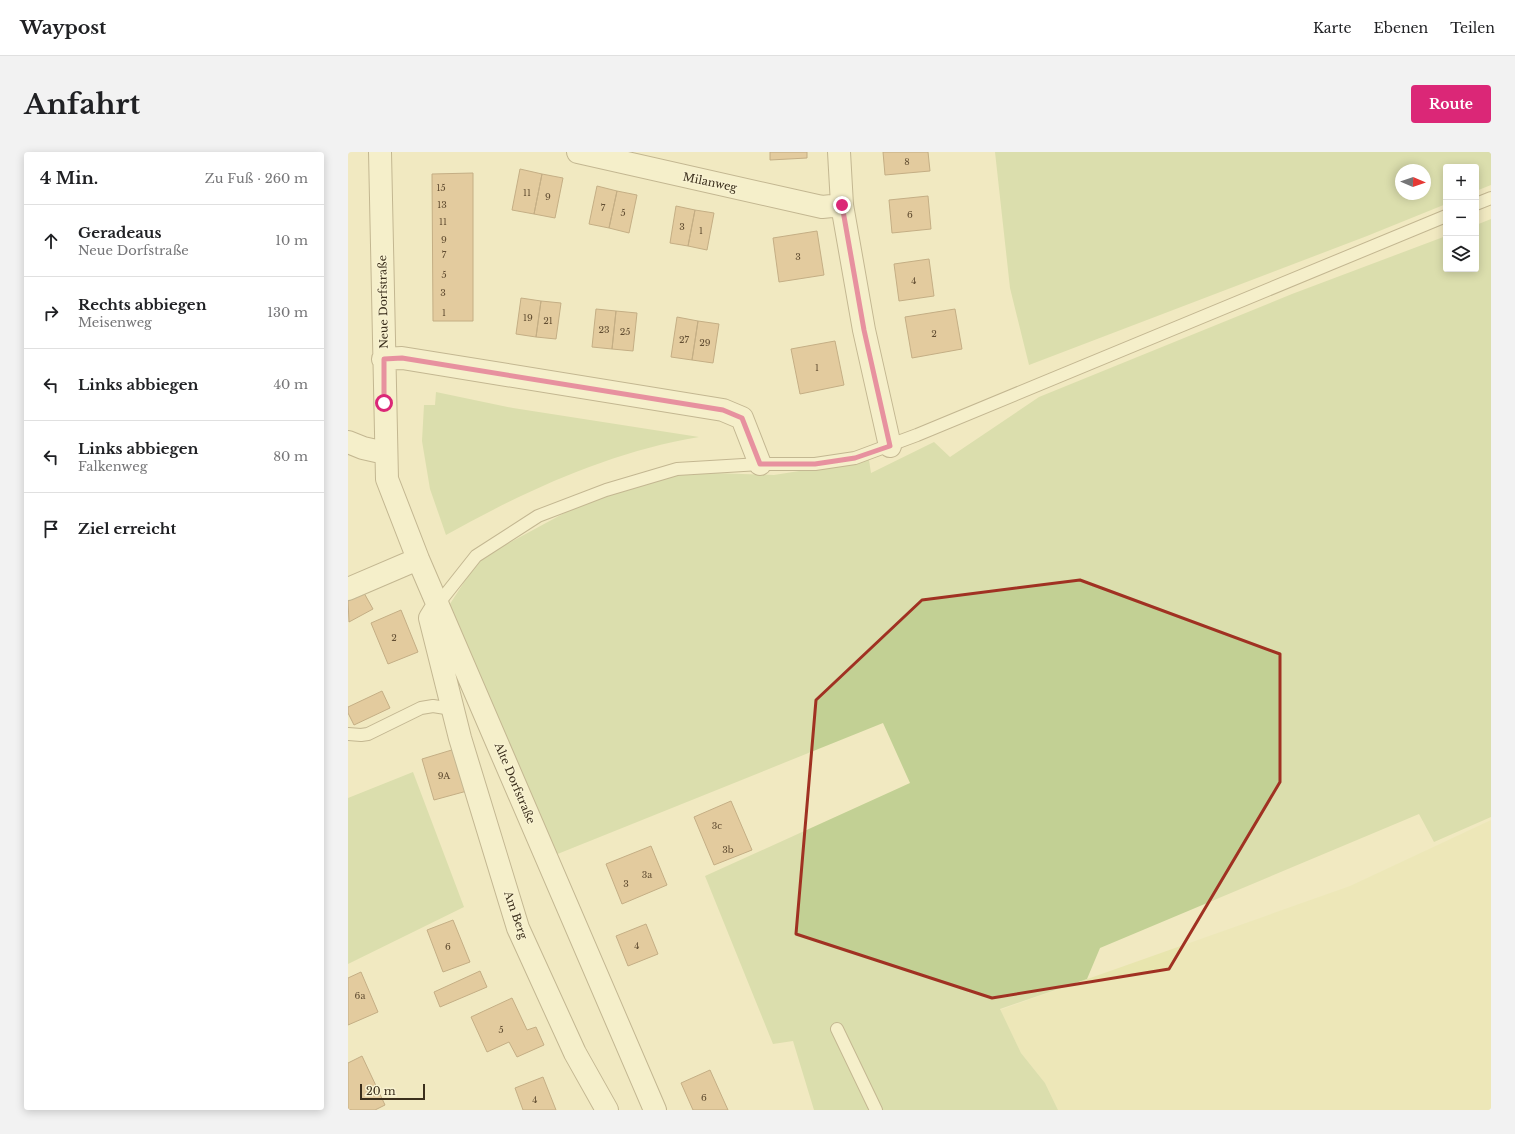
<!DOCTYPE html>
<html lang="de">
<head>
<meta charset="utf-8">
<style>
	body { margin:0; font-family:"Libre Baskerville",serif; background:#f2f2f2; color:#202124 }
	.controls { position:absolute; right:12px; top:12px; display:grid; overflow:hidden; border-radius:4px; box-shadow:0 2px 10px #0003 }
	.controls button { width:36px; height:36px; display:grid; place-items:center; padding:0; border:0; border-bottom:1px solid #e0e0e0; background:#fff; color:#202124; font:20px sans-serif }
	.compass { position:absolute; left:1047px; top:12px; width:36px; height:36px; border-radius:50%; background:#fff; box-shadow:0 2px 10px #0003; rotate:92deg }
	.scale { position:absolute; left:12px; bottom:10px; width:65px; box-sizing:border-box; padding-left:4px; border:2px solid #3b2f1c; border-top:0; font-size:11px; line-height:14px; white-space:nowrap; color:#3b2f1c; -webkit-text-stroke:3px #f8f2d1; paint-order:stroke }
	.stop { position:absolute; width:12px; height:12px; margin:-9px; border:3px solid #db2777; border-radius:50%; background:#fff }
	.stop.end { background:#db2777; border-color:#fff; box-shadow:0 1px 4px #0008 }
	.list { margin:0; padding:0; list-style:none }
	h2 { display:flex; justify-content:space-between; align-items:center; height:52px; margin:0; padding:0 16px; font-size:17px }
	h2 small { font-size:13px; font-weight:400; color:#757577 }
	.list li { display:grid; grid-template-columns:26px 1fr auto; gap:12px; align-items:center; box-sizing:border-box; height:72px; padding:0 16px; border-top:1px solid #e0e0e0 }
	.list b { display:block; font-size:15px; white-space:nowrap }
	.list p { margin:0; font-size:13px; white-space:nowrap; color:#757577 }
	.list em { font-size:13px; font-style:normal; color:#757577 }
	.icon { flex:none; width:22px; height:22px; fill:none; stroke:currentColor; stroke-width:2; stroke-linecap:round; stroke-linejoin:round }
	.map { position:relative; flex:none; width:1143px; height:958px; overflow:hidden; border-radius:4px }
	header { display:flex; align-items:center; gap:24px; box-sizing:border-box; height:56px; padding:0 20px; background:#fff; border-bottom:1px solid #e0e0e0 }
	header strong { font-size:19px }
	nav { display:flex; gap:22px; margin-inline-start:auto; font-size:14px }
	.intro { display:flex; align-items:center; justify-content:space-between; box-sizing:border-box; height:96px; padding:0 24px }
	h1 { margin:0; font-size:28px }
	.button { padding:10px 18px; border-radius:4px; background:#db2777; color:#fff; font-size:14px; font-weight:700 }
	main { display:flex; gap:24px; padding:0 24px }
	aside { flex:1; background:#fff; border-radius:4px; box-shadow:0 2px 10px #0003 }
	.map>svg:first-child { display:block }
	.farmland { fill:#e8e5ae }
	.green { fill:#c2d094; fill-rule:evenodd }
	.building { fill:#d3a774; stroke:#8e663b }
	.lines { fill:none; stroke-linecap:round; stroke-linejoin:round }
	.service-casing { stroke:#8c7a57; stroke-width:14 }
	.minor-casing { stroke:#8c7a57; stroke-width:24 }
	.service { stroke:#fbf5d5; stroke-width:12 }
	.minor { stroke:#fbf5d5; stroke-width:22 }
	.route { stroke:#db2777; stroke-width:5 }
	.marked { fill:none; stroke:#a03122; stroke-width:3; stroke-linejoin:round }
	.labels { text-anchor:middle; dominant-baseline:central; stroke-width:3; stroke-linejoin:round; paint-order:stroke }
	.number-label { font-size:9px; fill:#614d32 }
	.street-label { font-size:11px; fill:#3b2f1c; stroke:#f8f2d1 }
</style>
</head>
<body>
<header>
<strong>Waypost</strong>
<nav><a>Karte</a><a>Ebenen</a><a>Teilen</a></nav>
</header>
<div class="intro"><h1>Anfahrt</h1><a class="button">Route</a></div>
<main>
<aside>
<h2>4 Min.<small>Zu Fuß · 260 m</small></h2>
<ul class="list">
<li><svg class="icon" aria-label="ahead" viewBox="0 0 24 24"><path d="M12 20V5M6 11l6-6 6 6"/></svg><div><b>Geradeaus</b><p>Neue Dorfstraße</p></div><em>10 m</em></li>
<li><svg class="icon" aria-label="right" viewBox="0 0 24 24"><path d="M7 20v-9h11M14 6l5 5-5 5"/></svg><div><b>Rechts abbiegen</b><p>Meisenweg</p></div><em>130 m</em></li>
<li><svg class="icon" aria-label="left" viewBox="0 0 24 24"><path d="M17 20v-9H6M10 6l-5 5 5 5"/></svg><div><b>Links abbiegen</b></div><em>40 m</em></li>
<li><svg class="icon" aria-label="left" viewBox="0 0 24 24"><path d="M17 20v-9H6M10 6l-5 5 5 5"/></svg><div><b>Links abbiegen</b><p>Falkenweg</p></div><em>80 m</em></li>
<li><svg class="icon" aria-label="arrive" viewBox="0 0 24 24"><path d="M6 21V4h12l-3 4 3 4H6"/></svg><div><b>Ziel erreicht</b></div></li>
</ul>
</aside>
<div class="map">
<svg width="1143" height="958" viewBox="0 0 1143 958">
	<rect width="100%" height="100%" fill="#f1e9c1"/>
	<!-- farmland -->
	<path class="farmland" d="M1143,668v290h-433l-13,-27 -24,-30 -21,-43 350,-124z"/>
	<!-- green -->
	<path class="green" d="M647,0h496v33l-15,6v-24h-30v37l-79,32 -338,129 -19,-77zM1053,18h24v24h-24z
		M1143,67v598l-57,25 -15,-28 -319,134 -13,31 -87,30 21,44 24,30 13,27h-244l-21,-69 -20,3 -68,-168 205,-93 -27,-60 -328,132 -107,-248 31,-48 91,-49 79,-31 36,-7 89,3 95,-15 2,13 63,-31 16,15 89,-60 253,-103 154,-58v33h30v-44z
		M88,240l77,16 186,29c-90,15 -174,54 -253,98l-16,-46 -8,-48 2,-36h11z
		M65,620l51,135 -116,57v-166z"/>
	<!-- building -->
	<path class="building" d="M422,0h37v6l-37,2z
		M535,0h45l2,19 -45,4z
		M172,17l22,5 -8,40 -22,-4z
		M125,21v148h-40l-1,-147z
		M194,22l21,4 -8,40 -21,-4z
		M249,34l20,5 -8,37 -20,-4z
		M269,39l20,4 -8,38 -20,-5z
		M580,44l3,33 -39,4 -3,-33z
		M328,54l19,4 -7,36 -18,-3z
		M347,58l19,3 -7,37 -19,-4z
		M469,79l7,44 -45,7 -6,-44z
		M581,107l5,37 -35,5 -5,-37z
		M173,146l20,3 -5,36 -20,-3z
		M193,149l20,2 -5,36 -20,-2z
		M248,157l20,2 -4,38 -20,-2z
		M607,157l7,40 -50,9 -7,-41z
		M268,159l21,2 -4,38 -21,-2z
		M329,165l21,4 -6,39 -21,-3z
		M350,169l21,3 -6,39 -21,-3z
		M487,189l9,44 -44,9 -9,-45z
		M16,441l9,16 -24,13 -1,-21z
		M53,458l17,42 -30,12 -17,-41z
		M34,539l8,17 -36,17 -6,-12v-6z
		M107,597l12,42 -33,9 -12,-41z
		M383,649l21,49 -38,15 -20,-48z
		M303,694l16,39 -45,19 -16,-40z
		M105,768l17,42 -27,10 -16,-42z
		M298,772l12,30 -30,12 -12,-30z
		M132,819l7,16 -47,20 -6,-15z
		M13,820l17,40 -30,13v-47z
		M164,846l15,32 9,-3 8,18 -27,12 -8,-15 -22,10 -16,-35z
		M14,904l23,49 -10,5h-27v-47z
		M362,918l18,40h-35l-12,-27z
		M195,925l13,33h-33l-8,-22z"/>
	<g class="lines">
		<defs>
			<path id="service" d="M1128,52l15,-6
				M90,452l38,-48 62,-40 68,-26 71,-21 83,-5h55l40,-6 62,-23 529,-219
				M0,582l13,1 7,-1 53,-26 12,-2 19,3
				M489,877l39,81"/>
			<path id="minor" d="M32,0l7,327 31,80 237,551
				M230,0l244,55 20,-2
				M491,0l3,53 22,125 26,116
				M35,207l19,-1 321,52 19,8 18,46
				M0,290l15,6 22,5
				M0,437l70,-30
				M90,453l-8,13 30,120 58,190 57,125 32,57"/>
		</defs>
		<!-- service casing -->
		<use href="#service" class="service-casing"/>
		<!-- minor casing -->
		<use href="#minor" class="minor-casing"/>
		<!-- service -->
		<use href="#service" class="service"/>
		<!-- minor -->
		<use href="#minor" class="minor"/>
	</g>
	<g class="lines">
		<!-- route -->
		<path class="route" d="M36,251v-44l18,-1 321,52 19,8 18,46h55l40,-6 35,-12 -26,-116 -22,-125"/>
	</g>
	<!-- marked area -->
	<path d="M0 0H1143V958H0ZM732,428l200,74v128l-111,187 -177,29 -196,-64 20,-234 106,-100z" fill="#f1e9c1" fill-opacity=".55" fill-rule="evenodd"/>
	<path class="marked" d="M732,428l200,74v128l-111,187 -177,29 -196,-64 20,-234 106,-100z"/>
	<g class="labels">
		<!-- number labels -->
		<g class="number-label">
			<text x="559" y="9">8</text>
			<text x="93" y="35">15</text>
			<text x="179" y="40">11</text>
			<text x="200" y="44">9</text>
			<text x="94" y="52">13</text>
			<text x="255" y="55">7</text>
			<text x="275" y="60">5</text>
			<text x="562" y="62">6</text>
			<text x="95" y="69">11</text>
			<text x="334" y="74">3</text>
			<text x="353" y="78">1</text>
			<text x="96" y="87">9</text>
			<text x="96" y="102">7</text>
			<text x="450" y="104">3</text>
			<text x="96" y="122">5</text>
			<text x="566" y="128">4</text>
			<text x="95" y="140">3</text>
			<text x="96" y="160">1</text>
			<text x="180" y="165">19</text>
			<text x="200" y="168">21</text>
			<text x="256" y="177">23</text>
			<text x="277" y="179">25</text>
			<text x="586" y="181">2</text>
			<text x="336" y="187">27</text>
			<text x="357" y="190">29</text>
			<text x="469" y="215">1</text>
			<text x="46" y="485">2</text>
			<text x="96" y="623">9A</text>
			<text x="369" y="673">3c</text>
			<text x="380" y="697">3b</text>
			<text x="299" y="722">3a</text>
			<text x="278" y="731">3</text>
			<text x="289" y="793">4</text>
			<text x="100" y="794">6</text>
			<text x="12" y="843">6a</text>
			<text x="153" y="877">5</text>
			<text x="356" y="945">6</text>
			<text x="187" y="947">4</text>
		</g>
		<!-- street labels -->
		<g class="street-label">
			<text transform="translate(362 30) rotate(12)">Milanweg</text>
			<text transform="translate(35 150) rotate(-91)">Neue Dorfstraße</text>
			<text transform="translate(167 631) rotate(67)">Alte Dorfstraße</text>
			<text transform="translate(168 763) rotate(71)">Am Berg</text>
		</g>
	</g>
</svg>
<div class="controls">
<button>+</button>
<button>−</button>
<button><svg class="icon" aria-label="layers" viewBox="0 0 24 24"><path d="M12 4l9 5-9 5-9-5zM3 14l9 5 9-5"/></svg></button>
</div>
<svg class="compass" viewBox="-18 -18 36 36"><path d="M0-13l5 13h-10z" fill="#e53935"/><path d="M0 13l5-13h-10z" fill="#757577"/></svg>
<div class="scale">20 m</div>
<div class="stop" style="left:36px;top:251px"></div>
<div class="stop end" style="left:494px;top:53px"></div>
</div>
</main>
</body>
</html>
